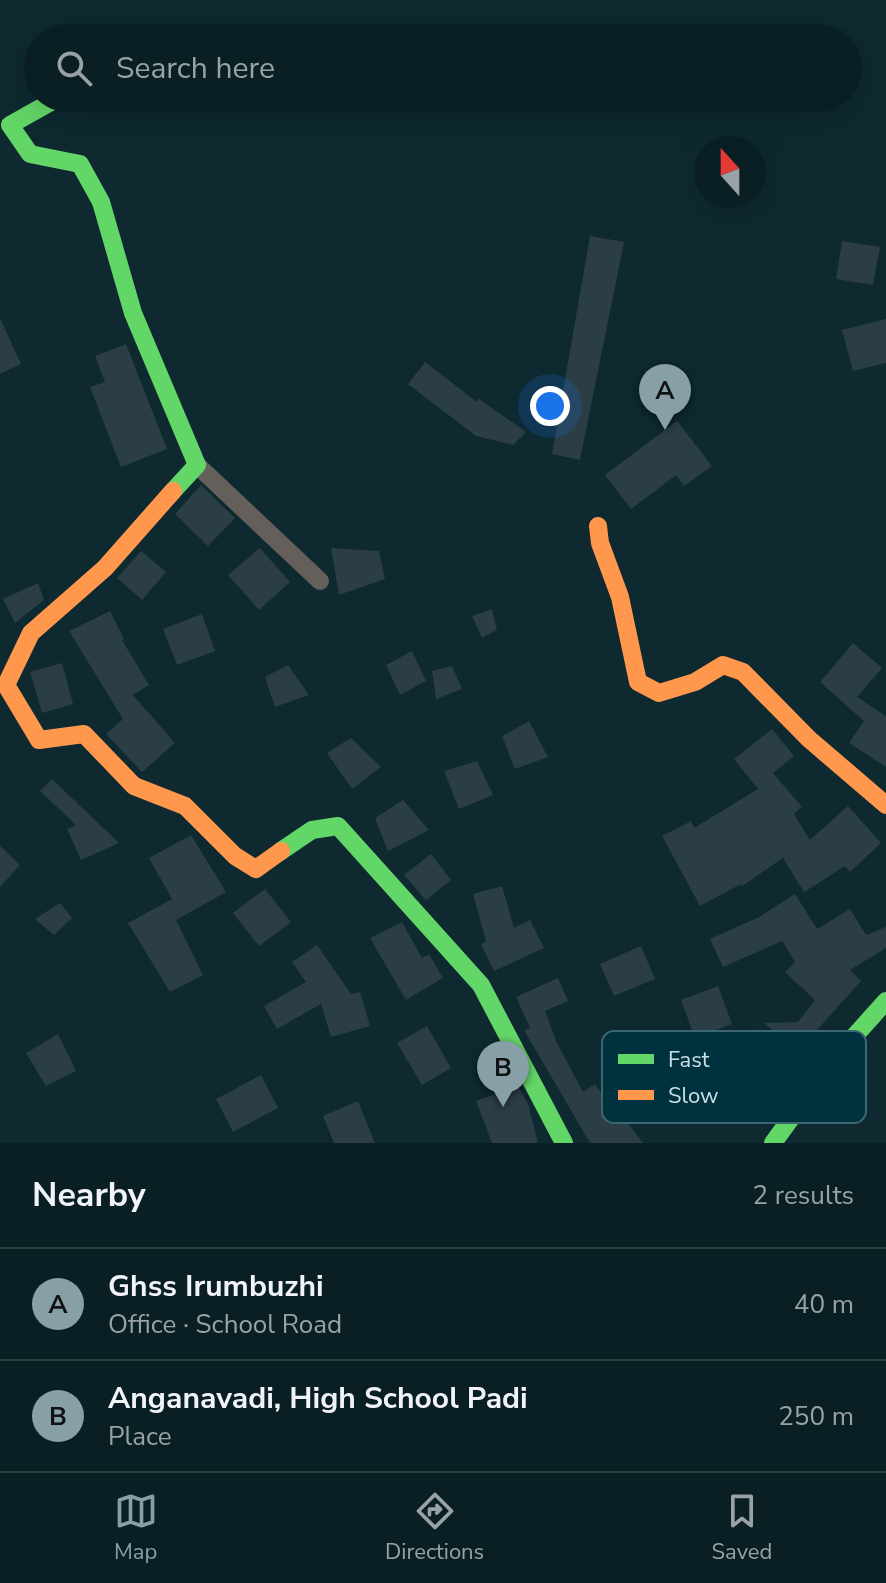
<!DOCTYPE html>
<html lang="en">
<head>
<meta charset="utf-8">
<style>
	body { margin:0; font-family:"Nunito Sans",sans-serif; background:#13272c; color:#f1f3f6 }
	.compass { position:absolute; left:694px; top:136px; width:72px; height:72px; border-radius:50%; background:#0a1f24; box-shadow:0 8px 32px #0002; rotate:339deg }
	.you { position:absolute; left:550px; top:406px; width:28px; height:28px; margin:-20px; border:6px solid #fff; border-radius:50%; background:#1a73e8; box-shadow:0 0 0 12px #1a73e833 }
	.badge { display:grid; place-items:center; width:52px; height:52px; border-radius:50%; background:#87a0a7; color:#111; font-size:26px; font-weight:700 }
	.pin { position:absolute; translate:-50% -66px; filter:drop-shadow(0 2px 4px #0008) }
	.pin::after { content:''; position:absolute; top:42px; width:28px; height:24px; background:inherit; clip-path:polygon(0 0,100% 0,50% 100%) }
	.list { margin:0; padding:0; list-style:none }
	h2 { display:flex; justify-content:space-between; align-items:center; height:104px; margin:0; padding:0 32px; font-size:34px }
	h2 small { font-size:26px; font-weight:400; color:#99a2a6 }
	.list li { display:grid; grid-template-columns:52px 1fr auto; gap:24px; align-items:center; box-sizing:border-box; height:112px; padding:0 32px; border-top:2px solid #2a3d41 }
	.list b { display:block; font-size:30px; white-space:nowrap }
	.list p { margin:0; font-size:26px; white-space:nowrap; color:#99a2a6 }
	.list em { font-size:26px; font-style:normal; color:#99a2a6 }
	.icon { flex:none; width:44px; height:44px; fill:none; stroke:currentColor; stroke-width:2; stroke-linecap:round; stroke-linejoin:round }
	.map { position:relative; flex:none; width:886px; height:1143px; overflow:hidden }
	.search { position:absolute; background:#0a1f24; box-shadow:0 8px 32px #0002; left:24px; right:24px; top:24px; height:88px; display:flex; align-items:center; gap:20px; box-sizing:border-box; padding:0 28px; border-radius:44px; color:#99a2a6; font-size:30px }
	.sheet { height:328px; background:#0a1f24 }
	nav { display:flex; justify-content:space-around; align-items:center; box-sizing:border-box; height:112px; border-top:2px solid #2a3d41; background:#0a1f24; font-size:22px; color:#99a2a6 }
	nav a { display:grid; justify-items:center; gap:4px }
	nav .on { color:#87a0a7 }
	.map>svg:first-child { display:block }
	.building { fill:#2b3e45 }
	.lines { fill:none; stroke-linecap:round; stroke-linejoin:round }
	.street { stroke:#655f5c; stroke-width:18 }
	.fast { stroke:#63d668; stroke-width:18 }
	.slow { stroke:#ff974d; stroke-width:18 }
	.key { fill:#00313e; stroke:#3c6671; stroke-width:2 }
	.key-label { font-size:22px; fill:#c8e0e7 }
</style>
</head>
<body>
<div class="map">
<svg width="886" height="1143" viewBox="0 0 886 1143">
	<rect width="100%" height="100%" fill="#0e2930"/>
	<!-- building -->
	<path class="building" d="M590,236l34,6 -44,218 -28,-6z
		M842,241l38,6 -7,38 -37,-6z
		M0,318l21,46 -21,10z
		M886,319v44l-33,8 -11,-41z
		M126,344l41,105 -46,18 -31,-80 15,-5 -10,-26z
		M425,362l52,40 2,-3 47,33 -13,13 -37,-9 -68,-52z
		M677,421l35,45 -28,20 -8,-11 -45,34 -26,-34z
		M201,485l34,33 -27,28 -33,-32z
		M260,548l30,34 -31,28 -31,-35z
		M331,548l48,3 6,28 -46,16z
		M141,551l25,21 -24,28 -25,-22z
		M38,583l6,17 -29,23 -12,-24z
		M492,609l5,21 -15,8 -10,-22z
		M110,611l14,28 -2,1 27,45 -16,10 42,48 -33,29 -36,-38 17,-15 -54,-88z
		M202,614l13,37 -38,14 -14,-36z
		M853,643l29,25 -25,29 29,19v51l-37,-24 15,-22 -44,-39z
		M412,651l14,30 -26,14 -14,-30z
		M62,663l11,41 -31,9 -12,-41z
		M288,665l21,30 -34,12 -10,-30z
		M452,666l10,23 -26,10 -4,-28z
		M529,721l19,36 -33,12 -13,-33z
		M772,729l22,27 -21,17 29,34 -8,7 16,26 38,-34 33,37 -31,29 -5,-6 -41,26 -21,-34 -41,28 -1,-2 -41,22 -38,-70 29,-15 3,7 64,-39 -24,-30z
		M351,738l30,29 -29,22 -25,-36z
		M477,761l16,34 -34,14 -15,-38z
		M52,779l67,64 -38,17 -14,-31 9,-4 -36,-34z
		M403,800l26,30 -41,21 -13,-33z
		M191,835l35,57 -50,28 27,55 -33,17 -42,-69 44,-24 -23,-41z
		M0,846l20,19 -20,22z
		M431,854l20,26 -25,20 -22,-25z
		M502,886l12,42 16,-8 14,28 -50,23 -13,-27 5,-3 -13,-47z
		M265,889l26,33 -32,24 -26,-33z
		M795,894l22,35 33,-20 16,26 20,-8v21l-36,22 11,11 -62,69 -35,-27 34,-1 17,-22 -30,-28 10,-10 -13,-21 -59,26 -13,-28 49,-22z
		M60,903l12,15 -18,17 -19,-16z
		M402,922l20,36 7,-4 14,24 -37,22 -36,-62z
		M317,945l34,49 9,-2 10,34 -39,11 -10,-33 -44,25 -13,-23 42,-24 -14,-20z
		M641,946l14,33 -41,17 -14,-32z
		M558,978l10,23 -23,10 12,32 26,49 12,-8 25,37 4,-3 19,25h-53l-66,-113 6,-2 -14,-31z
		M718,986l14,38 -37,14 -14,-38z
		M427,1026l24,42 -29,17 -25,-42z
		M758,1029l32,52 -31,19v-31z
		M58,1034l18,37 -30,15 -20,-33z
		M261,1075l17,33 -45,24 -17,-33z
		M518,1086l10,18 10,39h-46l-16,-42z
		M358,1101l17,42h-41l-11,-27z"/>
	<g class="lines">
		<!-- street -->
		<path class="street" d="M197,465l123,116"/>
		<!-- fast -->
		<path class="fast" d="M58,98l-48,27 20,29 50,10 21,38 32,111 64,152 -24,26
			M281,851l31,-21 26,-4 143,159 83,158
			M773,1143l61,-84 52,-58"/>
		<!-- slow -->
		<path class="slow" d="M173,491l-68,77 -74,65 -25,52 33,55 45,-6 50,52 51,20 50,50 21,13 25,-18
			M598,526l2,17 20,54 18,85 21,11 36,-11 28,-17 20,7 66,67 77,66"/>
	</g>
	<!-- legend -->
	<rect x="602" y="1031" width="264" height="92" rx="12" class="key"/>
	<rect x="618" y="1054" width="36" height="10" fill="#63d668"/>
	<rect x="618" y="1090" width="36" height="10" fill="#ff974d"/>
	<g class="key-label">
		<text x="668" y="1067">Fast</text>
		<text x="668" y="1103">Slow</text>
	</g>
</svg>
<svg class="compass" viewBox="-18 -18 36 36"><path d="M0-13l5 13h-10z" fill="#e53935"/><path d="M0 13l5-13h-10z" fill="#99a2a6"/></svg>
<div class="you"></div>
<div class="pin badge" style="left:665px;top:430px">A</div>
<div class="pin badge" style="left:503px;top:1107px">B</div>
<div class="search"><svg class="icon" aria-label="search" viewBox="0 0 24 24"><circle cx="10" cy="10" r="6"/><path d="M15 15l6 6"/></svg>Search here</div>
</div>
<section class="sheet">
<h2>Nearby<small>2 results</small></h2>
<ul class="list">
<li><span class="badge">A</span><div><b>Ghss Irumbuzhi</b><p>Office · School Road</p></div><em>40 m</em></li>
<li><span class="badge">B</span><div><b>Anganavadi, High School Padi</b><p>Place</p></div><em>250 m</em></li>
</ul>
</section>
<nav>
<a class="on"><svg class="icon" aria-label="map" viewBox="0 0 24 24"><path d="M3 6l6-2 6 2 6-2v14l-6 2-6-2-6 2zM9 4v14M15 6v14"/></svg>Map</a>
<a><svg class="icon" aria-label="directions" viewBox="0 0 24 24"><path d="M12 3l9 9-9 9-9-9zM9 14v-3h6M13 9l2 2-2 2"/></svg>Directions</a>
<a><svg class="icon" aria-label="saved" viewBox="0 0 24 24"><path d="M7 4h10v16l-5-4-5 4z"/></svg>Saved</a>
</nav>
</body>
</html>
